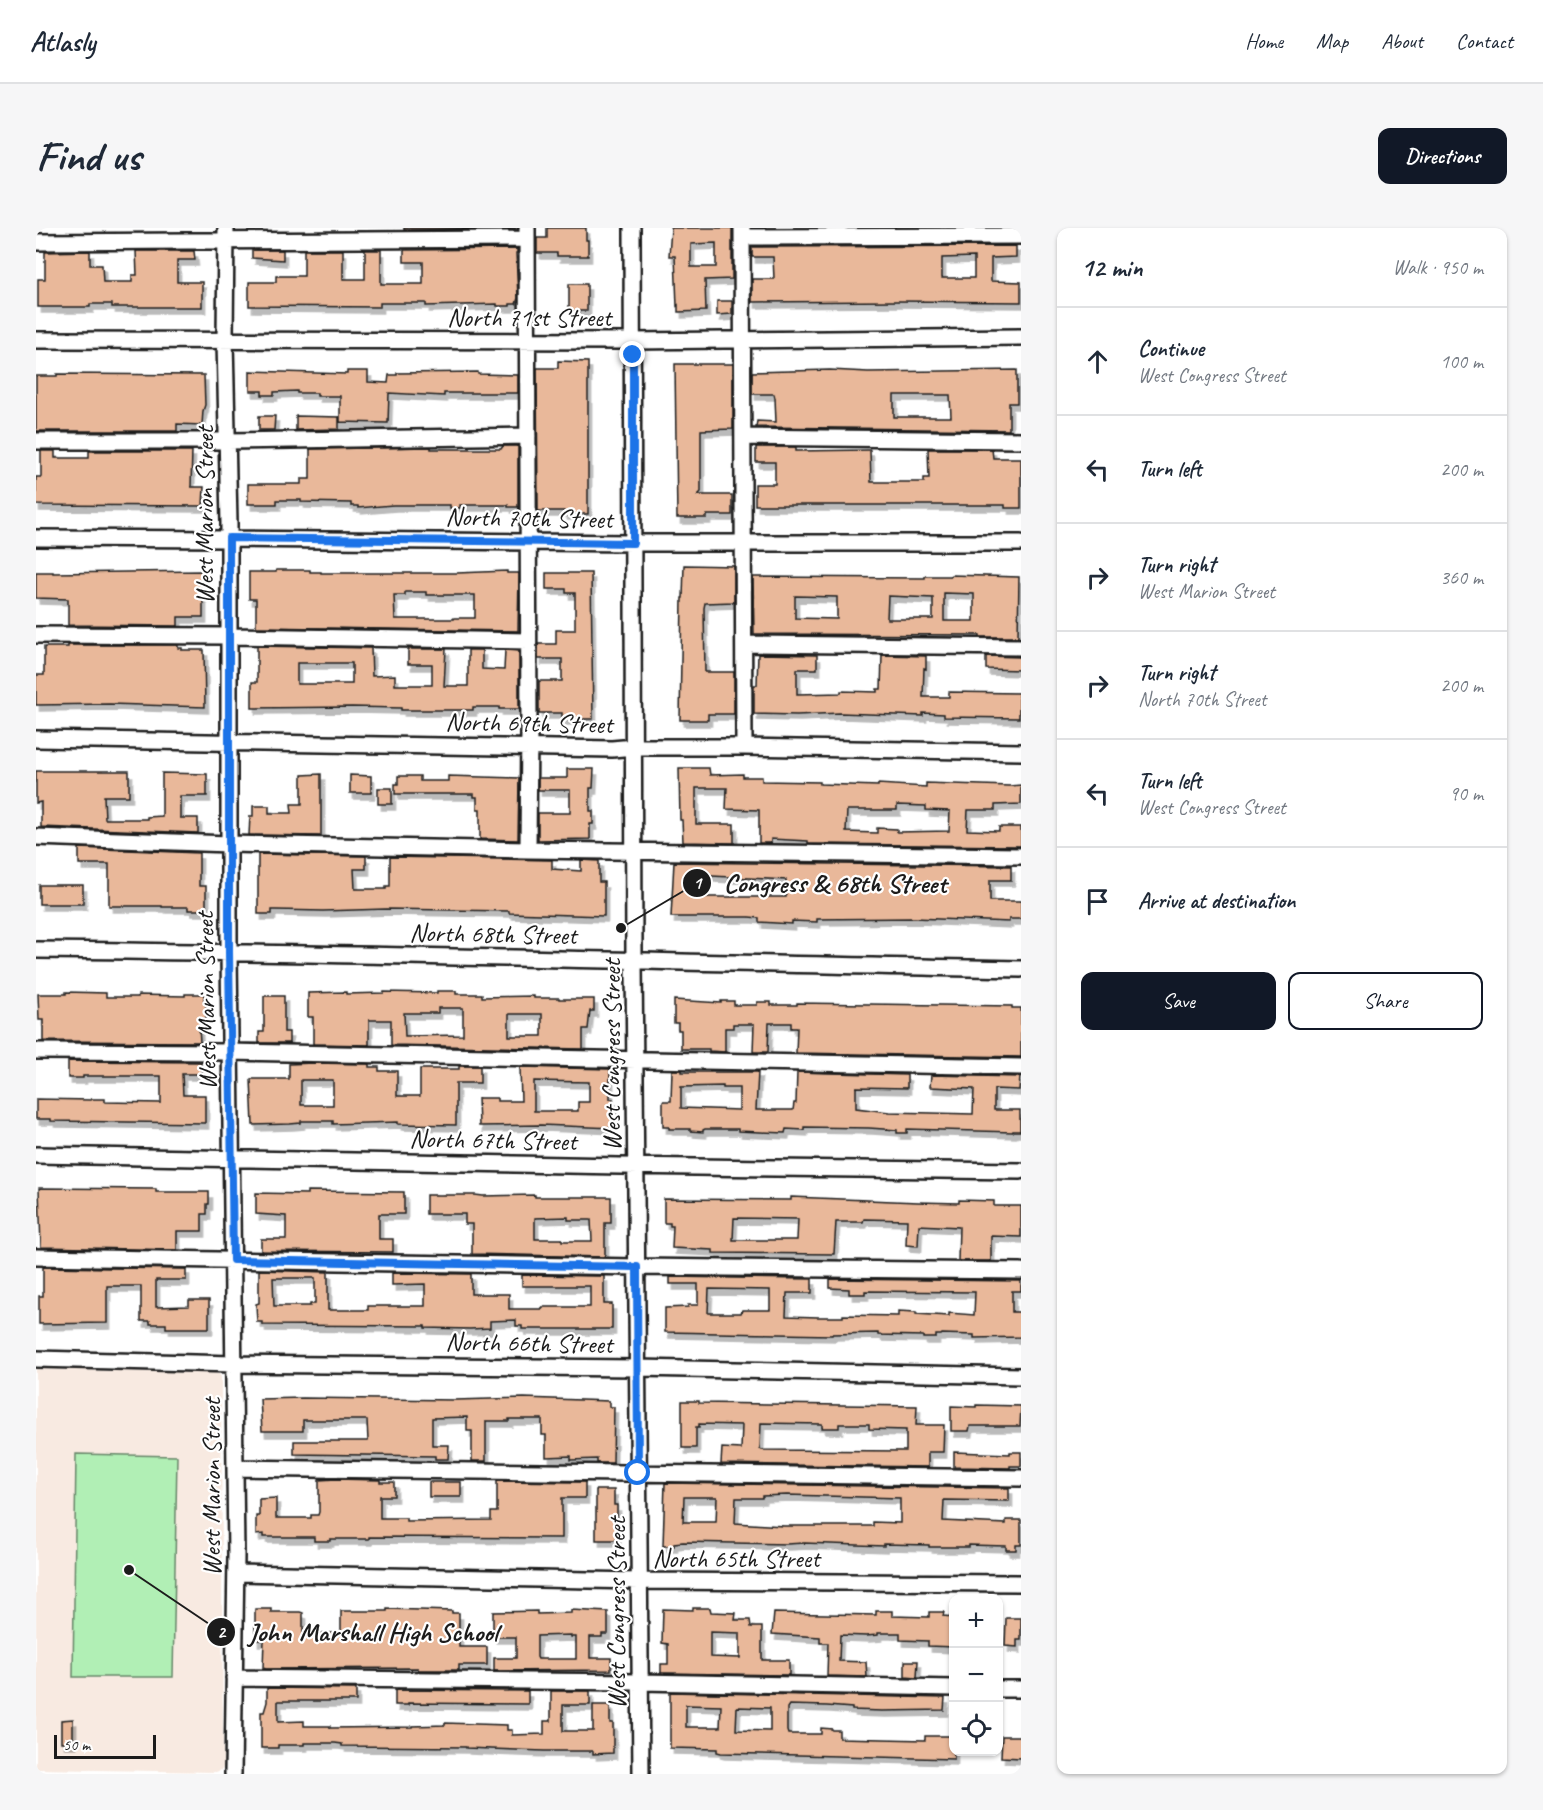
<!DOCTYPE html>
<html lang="en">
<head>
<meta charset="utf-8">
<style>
	body { margin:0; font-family:Caveat,sans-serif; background:#f6f6f7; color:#1f2937 }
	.controls { position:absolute; right:18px; bottom:18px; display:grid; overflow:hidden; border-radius:12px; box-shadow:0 2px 4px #0004 }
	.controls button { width:54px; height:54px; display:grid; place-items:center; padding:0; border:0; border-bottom:2px solid #e0e1e3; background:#fff; color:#1f2937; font:30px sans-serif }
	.scale { position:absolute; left:18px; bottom:15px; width:102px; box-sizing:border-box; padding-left:6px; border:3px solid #1c1c1c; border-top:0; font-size:16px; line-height:21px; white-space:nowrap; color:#1c1c1c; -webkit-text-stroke:4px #fff; paint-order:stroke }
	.stop { position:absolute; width:18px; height:18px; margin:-14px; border:4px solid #1a73e8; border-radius:50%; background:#fff }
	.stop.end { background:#1a73e8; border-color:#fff; box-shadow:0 2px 6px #0008 }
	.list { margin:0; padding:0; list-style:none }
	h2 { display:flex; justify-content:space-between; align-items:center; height:78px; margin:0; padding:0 24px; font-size:26px }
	h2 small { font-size:20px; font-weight:400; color:#747a83 }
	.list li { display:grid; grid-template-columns:39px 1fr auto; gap:18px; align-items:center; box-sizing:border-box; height:108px; padding:0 24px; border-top:2px solid #e0e1e3 }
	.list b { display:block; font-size:22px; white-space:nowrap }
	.list p { margin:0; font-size:20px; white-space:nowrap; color:#747a83 }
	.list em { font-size:20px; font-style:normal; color:#747a83 }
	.actions { display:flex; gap:12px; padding:18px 24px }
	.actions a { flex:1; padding:14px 0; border:2px solid #111827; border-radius:12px; text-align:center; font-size:21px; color:#111827 }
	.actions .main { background:#111827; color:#fff }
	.icon { flex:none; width:33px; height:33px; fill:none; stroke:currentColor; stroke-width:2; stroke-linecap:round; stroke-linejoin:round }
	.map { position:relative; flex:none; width:985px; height:1546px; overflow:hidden; border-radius:12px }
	header { display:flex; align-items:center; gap:36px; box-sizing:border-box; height:84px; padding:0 30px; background:#fff; border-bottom:2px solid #e0e1e3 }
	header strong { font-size:28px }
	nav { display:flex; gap:33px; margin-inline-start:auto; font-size:21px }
	.intro { display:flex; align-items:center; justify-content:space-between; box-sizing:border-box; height:144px; padding:0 36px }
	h1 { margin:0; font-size:42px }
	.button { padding:15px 27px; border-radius:12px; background:#111827; color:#fff; font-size:21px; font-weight:700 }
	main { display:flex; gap:36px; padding:0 36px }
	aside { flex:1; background:#fff; border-radius:12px; box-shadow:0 2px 4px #0004 }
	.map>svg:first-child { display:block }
	.built { fill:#f8eae1 }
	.green { fill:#b1efb5; stroke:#668668; stroke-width:1.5 }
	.building { fill:#e9b89a; stroke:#1c1c1c; stroke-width:1.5; fill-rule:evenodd; filter:url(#shadow) }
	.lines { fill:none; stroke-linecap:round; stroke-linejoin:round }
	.minor-casing { stroke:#1c1c1c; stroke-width:20 }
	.minor { stroke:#fff; stroke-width:15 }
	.route { stroke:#1a73e8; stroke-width:8 }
	.labels { text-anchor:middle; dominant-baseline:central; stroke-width:4.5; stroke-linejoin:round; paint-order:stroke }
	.street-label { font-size:26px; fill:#1c1c1c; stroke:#fff }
	.leader { fill:none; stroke:#1c1c1c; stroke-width:2 }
	.callout-dot { fill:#1c1c1c; stroke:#fff; stroke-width:2 }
	.mark-label { font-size:18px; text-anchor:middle; font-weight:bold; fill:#fff }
	.callout-label { font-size:27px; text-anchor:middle; font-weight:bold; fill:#1c1c1c; stroke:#fff; stroke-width:4.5; stroke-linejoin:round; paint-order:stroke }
</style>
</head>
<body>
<header>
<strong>Atlasly</strong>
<nav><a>Home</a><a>Map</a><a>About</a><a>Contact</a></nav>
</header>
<div class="intro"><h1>Find us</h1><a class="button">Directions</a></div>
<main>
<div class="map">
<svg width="985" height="1546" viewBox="0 0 985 1546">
	<defs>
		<filter id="shadow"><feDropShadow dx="3.5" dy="6" stdDeviation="0" flood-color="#0004"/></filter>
	</defs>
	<rect width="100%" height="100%" fill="#fff"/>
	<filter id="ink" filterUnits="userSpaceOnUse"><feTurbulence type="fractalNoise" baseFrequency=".0167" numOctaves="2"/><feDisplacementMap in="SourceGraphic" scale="12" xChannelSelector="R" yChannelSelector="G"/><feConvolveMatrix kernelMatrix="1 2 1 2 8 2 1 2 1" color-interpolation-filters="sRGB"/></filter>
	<g filter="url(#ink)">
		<!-- built -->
		<path class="built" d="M0,1141l179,4 4,1 2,3 2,390 -2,3 -5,2 -180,-3z"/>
		<!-- green -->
		<path class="green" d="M40,1226l101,2 -4,221h-100z"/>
		<!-- building -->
		<path class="building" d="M368,0h112v1l-112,1z
			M511,0h39v12h2v16h-31v-3h-20v-15h10z
			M635,0h61v51l-27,1 1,31 -28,1v-7l-1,1 -2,-50h-6zM680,15v24h-25v-23z
			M980,18v11l-25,1v23l30,1v20l-124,-1 -145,1v-23h22l-1,-22h-21v-10zM938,29v21h-32v-20z
			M481,21v4h-1l2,45 -2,6h-6v2h-13v-2l-71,2v-3h-46v4l-131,-1v-24h27v-6h28v-26h39v29h22v-29h16v34h42v-22h-19v-12z
			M216,22h31v10l-31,-2z
			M54,23v14h12l1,17h29v-7h5l-1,-24h58l1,9h-18v22h25v25h-90v-3h-22v3h-52v-28h7v-27z
			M533,56h18v27h-18z
			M681,73h15v13l-15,1z
			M522,133l30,1v152h-24v-3h-26l-1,-143h21z
			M639,136h58v65l-32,1v62l-3,3h34v20h-25v3h-30z
			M794,142l38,2 149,-2v33h-8v27l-253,-3 1,-6 19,1 -1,-24 -1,-4h-22v-22zM858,167h56l1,22h-57z
			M214,143l97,3v-3h21v11l20,1 1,-8h8v-2l81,-1v2l40,1v18h-74v3l-55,-3 -1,30 -48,-1v-26h-23v-3h-20v-2l-23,1v3h-12v-4h-12z
			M21,146l147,1 1,30 -2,6 -1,14 -25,-1v7h-141v-55h21z
			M223,188h16l-1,14h-15z
			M260,188l43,1v12l-43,1z
			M467,218h15v61h-10v-2h-48v3h-10v-3h-57l-35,3v-2h-7v-3l-50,-1v-2h-24v4h-29v-20h53v-5h9v-30l121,-2v2h70z
			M720,219h40v4l73,-1h1l1,32h53v-4h5l-1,-29h64l1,9h28v50h-16v-3h-250v-21h20v-22h-19z
			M5,223h14v7h34v-7h103l-1,36h13l-1,19 -167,-1v-28h5z
			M648,337l50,1v36l-29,1 -1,5 1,64h29v42h-26v6h-28l2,-122h1z
			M240,342h34v2h11v1h136l50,-2v2h12l-1,58 -262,-4v-28h-7v-27h27zM369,364h21v3h49v23h-21v1h-59l-1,-24h11z
			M167,343v46h-25v9l-110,-1v-26l-32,-1v-26h17v1z
			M510,345h45l2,146h-31v-6h-23v-32h23v-22h-24v-15h18v-14h19v-37h-9v-4h-20z
			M915,347l68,2 -1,60h-38v-2l-226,-1 -1,-57 172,1v-2h26zM908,365l30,1v27h-30zM759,368l42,1v22l-42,-1zM852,368l45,2v21h-46z
			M32,417h110v3h4v2h22l1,57 -95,-3 -74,1v-30h8v-28h24z
			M221,418l114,2 1,28 23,-1v10h37v-21h-24v-15h38l-2,37h24v-36h14v19l22,1 1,-20 14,1v58h-20v-2h-26v3h-72v-2l-49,-1 -100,1v-26h5zM261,435h55v21h-55z
			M722,426l59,1v14h-20v25l44,-1v-2l36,1v-3h4l1,-34 44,1v13l-2,-1 -1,29h26v-5l70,1v25l-75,-1v-3l-21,-1v3l-83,-3 -43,2 -43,-1v-29h3z
			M950,428l34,1v13l-34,-1z
			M643,540h30l1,7 33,-1v3h19v4l58,1v2l58,2v-2l48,3v-4l83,3 12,-1v19l-26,1v5h-27l-1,20 32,1v-4h22v19l-213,-2v-3l-37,-2v4h-12v-33l-33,-1 1,-21h-31v36h38v19l-51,-1 -1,-22h-2zM861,577l29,1v4l24,1 -1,20 -52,1v-3l-20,-1v5l-31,-1 1,-22h50z
			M531,541h27l-1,19h-3v23h3v13h-3v15l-52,1v-27h32v-23h-32v-12h29z
			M0,543h93v25h-25l1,23h42v-2l15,-1v-43l45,1v22h-27v22h18v15l-157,-6v-25l-5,1z
			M285,546v62l-72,-1 1,-19h3v-10h16v7h23l-1,-9h11v-29z
			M314,547l21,1v17h-21z
			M362,548h22v5h28v-5l71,2 -1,62 -38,-1v-30h-3v-12h-3v-3h-79v-10h3z
			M342,560h14v16h-14z
			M43,620l120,5v33h7v24h-18v-3h-26v-1h-53v-42h-30z
			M222,626l108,2v13h-12l1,20h31v-3h4v-29l162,3v9l29,2v-11l18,1v21h5v34l-95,-3v-2l-123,-2 -63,2 -47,-1h-4v4h-14z
			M638,634l337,4v14h-21v21h31v18h-12v3l-94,-4 -98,1v3l-25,-1v3l-33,-2v-4l-10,-1h-78zM658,647l92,5v17h-94v-21z
			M3,657h44v19h-44z
			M401,763h19v3h26v3l52,-1v2h25v1h35v12h-4l-2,18h-5v20l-192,-4v-25h-22v25l-56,-1v-27h-5v-24l38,-1v2l38,-1v-1l53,1zM402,780h25v27l-58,1 -1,-23h34zM473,786h33v22h-33z
			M30,764l40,1v4h32v-2l47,1v-2h19v8h2v17h-2v7h-5l1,16 -157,-1v-21h-4l-1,-26h28z
			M228,768h20v36h5v11h-30v-11h5z
			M638,772l47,3v-2h13v4h23v-3h14v3h26v-2l215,3v2h9v49l-225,-4 1,-25h-6v-5h-22l-1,29h-15l1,-28h-21v4h-8v24l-16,-1v-2h-28v-19h-3v-7h-4z
			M32,833l133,1v12h-19l1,21h22v28l-154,-2v-2h-15v-20l55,1v-1h14v3l56,1v-27h-78v2h-15z
			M277,835l56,1v3h10v4h18v25h23v-27h39v-3h21v17h-24v42l-58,-1v-2l-65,2v-3h-32v2l-11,1 -37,1 -2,-46h38v-15zM265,852h32v25h-32z
			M484,839l90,2v30h3v29l-72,-3 -62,1 -1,-28h19v3h24zM498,853l55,1v20h-11v9h-44z
			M636,842h10v2h76l-2,38h37l1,-7h2l1,-31 110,3v13l-51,-1v21l33,4 84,2 1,-25 -44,-2 1,-12 89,2 -1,13 -25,-1v21h26v21h-7v1l-106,-3v4h-10v-3l-28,-2 -65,-1v3l-18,-1 -1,4 -47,-2v-2h-33l-2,1v2l-13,-1v-2h-21v-2h-6v-26h8zM687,858v2h16v22l-58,-2v-21z
			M3,960l117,1v3h53v12h-2v10h-5v17h-25v19l-136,-3z
			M271,963l97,1v22h-25v25h14v13l-132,-1v-12h25v-23l-30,-2v-21l51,1z
			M390,967h49l8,1 52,-1v2h76v26h-6v31l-1,3 -132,-3v-30h-7v-10h-39zM532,989v3h23l1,21h-30v-2h-27v-21z
			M755,969l127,5 41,1v-3l35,1v5h27v31l-30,-1v25h-33l1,-34 -40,-2 -1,21 -12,-1 1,-25 -43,-1 -1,3h-27l-2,32 -121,-1v-3l-41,-2 1,-22h-3v-3h-6v-24l127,1zM698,990l64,1 -1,21h-64z
			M7,1039l143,2v11h-30v27l33,-1v-6h20v28h-43v-4h-16v-3h-9v-35h-34v37l-68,1v-28h4z
			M223,1042l69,2v38h40v-4h57v-22l-33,1v-12l79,1v20h38v15h33v-2h48v-21h-68v-11l82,1v28h8v25h-90v-3h-6v-6l-26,1v7l-20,1 -45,-1v-2l-163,-1v-3h-5l-1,-18 3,-1zM237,1050h42v26h-5v2h-36z
			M634,1049l142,2v14h-25l-1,23 32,1h25v-2l55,1v-5l18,1v2l33,2v-3l25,2 1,-23 -110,-1v3h-16v-5l-19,-1v-9l191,2v10h-9v21h9v25l-47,1v-3l-32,-1 -1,1h-5v3h-13v-2l-45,-1v-2l-46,1v1l-167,-3v-24l23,-1v-2h10v-21h-28zM673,1061l61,1v20h-28l-1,3h-33z
			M267,1170l152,2 69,-2 85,3v6h5l-1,56h-16v-4l-26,1v-4l-25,1v-22h-4v-16h-33v2h-23v40h-14v-30h-5v-14l-35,1v27h17l-1,14h-13v-3l-141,-2v-13h74l-1,-21h-64v11h-41l-2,-32z
			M646,1173h17v2l218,3 -1,19h28l-1,27h-15v15l-207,-3 1,-16 19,1 1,-24 -43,-1v3h-3v21h-14zM725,1195l61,1v4h17v-4h30v5l37,1v21l-144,-1 -2,-1z
			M940,1177l45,1 -1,20h-50l-1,5h-18v-25l25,1z
			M918,1224l56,2v-2h11v14h-11v2l-56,-1z
			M300,1251l44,1v2h14v14h-14v22h26v3l85,-1v-8h6v-31l88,1v16h-23v40l-193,-1v2h-39v2h-16v-4h-51v-3l-7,1v-19h3v-17l17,-1v20h35v-3h7l1,-3v-32z
			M393,1254h32v15h-32z
			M629,1255l344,5v13l-65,-1 -1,21 63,3v-4h15v25h-5v5h-10v-4l-37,-1v2h-40v-2l-45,-1v2l-80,-3 -17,1 -104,-2 -9,1v3h-11zM751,1267l113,3v25l-27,-1v4h-89l-49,-3 1,-25h26v-2zM648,1269h33l-1,25h-33z
			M560,1262h18v15h3v35h-21z
			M657,1380h17l1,4 25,1 -1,7h15l1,7h11v33h27v15l-128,-2v-9h7v-20l-6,-1 1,-34 30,1zM674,1404l30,1v25l-30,-1z
			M219,1381h16v3h29l3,1v20h38v-22h46v-2l65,2v2h7v34h28v18h-28v5h-41v-2l-152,1 -3,-1 1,-28h-9z
			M535,1382l37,2v22h-6v3h-12v21h21v12l-117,1v-13h22v-21h-23v-25l44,-1v3l34,-1zM535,1407v2h5v22h-38l-1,-2v-21z
			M840,1383h16v5l37,1v-5h15l-1,4 11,1v30l-26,-1v-5l-28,-1v-7h-22v2l-12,1 -26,-1 -1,26 27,1 1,15 -40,-1 1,-33h-8v-6l-48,-3 2,-21 102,2z
			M970,1390h15v22h-4v7l-12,-1z
			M869,1433h13l-1,17 -12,-1z
			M231,1460l89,1v12h-78v21l26,-1v5h26v2l82,-1v-1l33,-1v-2l62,2v5h5v5l32,-1v-13h7v-30h39v14h-27v26h30v-26h17v18h3v30l-20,1v-3h-49l-78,-3v-1l-124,-1v-2l-7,-1h-31v2h-26v3h-17v-36h3l3,-10z
			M359,1462l133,1v13l-120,-1v2h-13z
			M634,1464l275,6 -1,12 -62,1 -30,-1v-2l-25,-2 -38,-1 -2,3v23l1,3h33v-6l11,1v1h7v8l86,2v-4h29v23l-233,-6 -4,-1v-3l-47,-1zM650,1477l35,1 -1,21h-34zM701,1479l33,1v23l-34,-1z
			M37,1491v23h-12v-22z
			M966,1508h19v22l-20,-1z"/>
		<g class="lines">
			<defs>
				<path id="minor" d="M190,0l-1,112 4,183v429l7,603 -3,219
					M491,0l2,501 -1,121
					M596,0l2,734 7,812
					M706,0l2,519
					M706,9l279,-1
					M0,14l491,-3
					M0,112l597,1 388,-4
					M707,209l278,3
					M0,213h192l300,-5
					M0,310l193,1 404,4h388
					M0,407l193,1 299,5
					M708,416l277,3
					M0,511l576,10 22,-2h110l277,5
					M0,609l193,7 299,6 493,6
					M0,722c328,3 657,13 985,19
					M0,823l194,1 791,15
					M0,927l584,11 401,5
					M0,1029l601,10 384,4
					M0,1131l198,5 404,4 383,8
					M199,1240l786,10
					M200,1345l403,8 382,2
					M198,1450l406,4 314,6
					M963,1461h22"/>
			</defs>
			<!-- minor casing -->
			<use href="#minor" class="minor-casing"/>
			<!-- minor -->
			<use href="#minor" class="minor"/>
		</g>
	</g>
	<g class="lines" filter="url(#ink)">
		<!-- route -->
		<path class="route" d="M597,127v188l-404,-5v414l4,308 404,7 1,206"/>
	</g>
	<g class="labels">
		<!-- street labels -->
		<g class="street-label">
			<text x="493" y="89">North 71st Street</text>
			<text transform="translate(168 287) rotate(-90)">West Marion Street</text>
			<text transform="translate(493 290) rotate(1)">North 70th Street</text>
			<text transform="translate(493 495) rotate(1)">North 69th Street</text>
			<text transform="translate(457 706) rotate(1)">North 68th Street</text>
			<text transform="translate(170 773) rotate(-91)">West Marion Street</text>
			<text transform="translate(575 827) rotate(-90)">West Congress Street</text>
			<text transform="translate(457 912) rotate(1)">North 67th Street</text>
			<text transform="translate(493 1115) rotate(1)">North 66th Street</text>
			<text transform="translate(175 1259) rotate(-90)">West Marion Street</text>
			<text x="700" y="1330">North 65th Street</text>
			<text transform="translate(580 1385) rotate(-90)">West Congress Street</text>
		</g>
	</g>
	<!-- callouts -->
	<path class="leader" d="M585 700L661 655M93 1342L185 1404"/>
	<g class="callout-dot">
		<circle cx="585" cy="700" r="6"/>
		<circle cx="93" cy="1342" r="6"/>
		<circle cx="661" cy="655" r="15"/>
		<circle cx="185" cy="1404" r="15"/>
	</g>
	<g class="mark-label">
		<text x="661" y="661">1</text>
		<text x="185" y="1410">2</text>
	</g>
	<g class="callout-label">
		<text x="799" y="664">Congress &amp; 68th Street</text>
		<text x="337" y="1413">John Marshall High School</text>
	</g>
</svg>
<div class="controls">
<button>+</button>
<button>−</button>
<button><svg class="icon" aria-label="locate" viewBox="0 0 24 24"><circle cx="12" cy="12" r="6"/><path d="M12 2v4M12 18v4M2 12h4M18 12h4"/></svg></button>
</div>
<div class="scale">50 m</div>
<div class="stop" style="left:602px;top:1245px"></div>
<div class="stop end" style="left:597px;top:127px"></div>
</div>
<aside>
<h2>12 min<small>Walk · 950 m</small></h2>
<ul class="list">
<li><svg class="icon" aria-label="ahead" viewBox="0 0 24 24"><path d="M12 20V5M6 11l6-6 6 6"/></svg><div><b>Continue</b><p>West Congress Street</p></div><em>100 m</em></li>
<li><svg class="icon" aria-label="left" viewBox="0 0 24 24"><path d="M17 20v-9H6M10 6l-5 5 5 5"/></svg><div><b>Turn left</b></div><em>200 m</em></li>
<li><svg class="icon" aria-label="right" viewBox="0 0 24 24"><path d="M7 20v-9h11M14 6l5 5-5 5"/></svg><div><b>Turn right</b><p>West Marion Street</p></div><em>360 m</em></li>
<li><svg class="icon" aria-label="right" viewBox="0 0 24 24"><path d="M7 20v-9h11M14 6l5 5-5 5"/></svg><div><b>Turn right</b><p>North 70th Street</p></div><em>200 m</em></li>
<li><svg class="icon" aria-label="left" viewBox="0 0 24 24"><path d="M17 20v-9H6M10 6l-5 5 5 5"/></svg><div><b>Turn left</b><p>West Congress Street</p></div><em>90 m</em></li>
<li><svg class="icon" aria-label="arrive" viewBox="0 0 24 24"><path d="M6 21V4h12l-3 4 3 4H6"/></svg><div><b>Arrive at destination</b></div></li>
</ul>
<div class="actions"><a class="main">Save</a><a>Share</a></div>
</aside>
</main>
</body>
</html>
